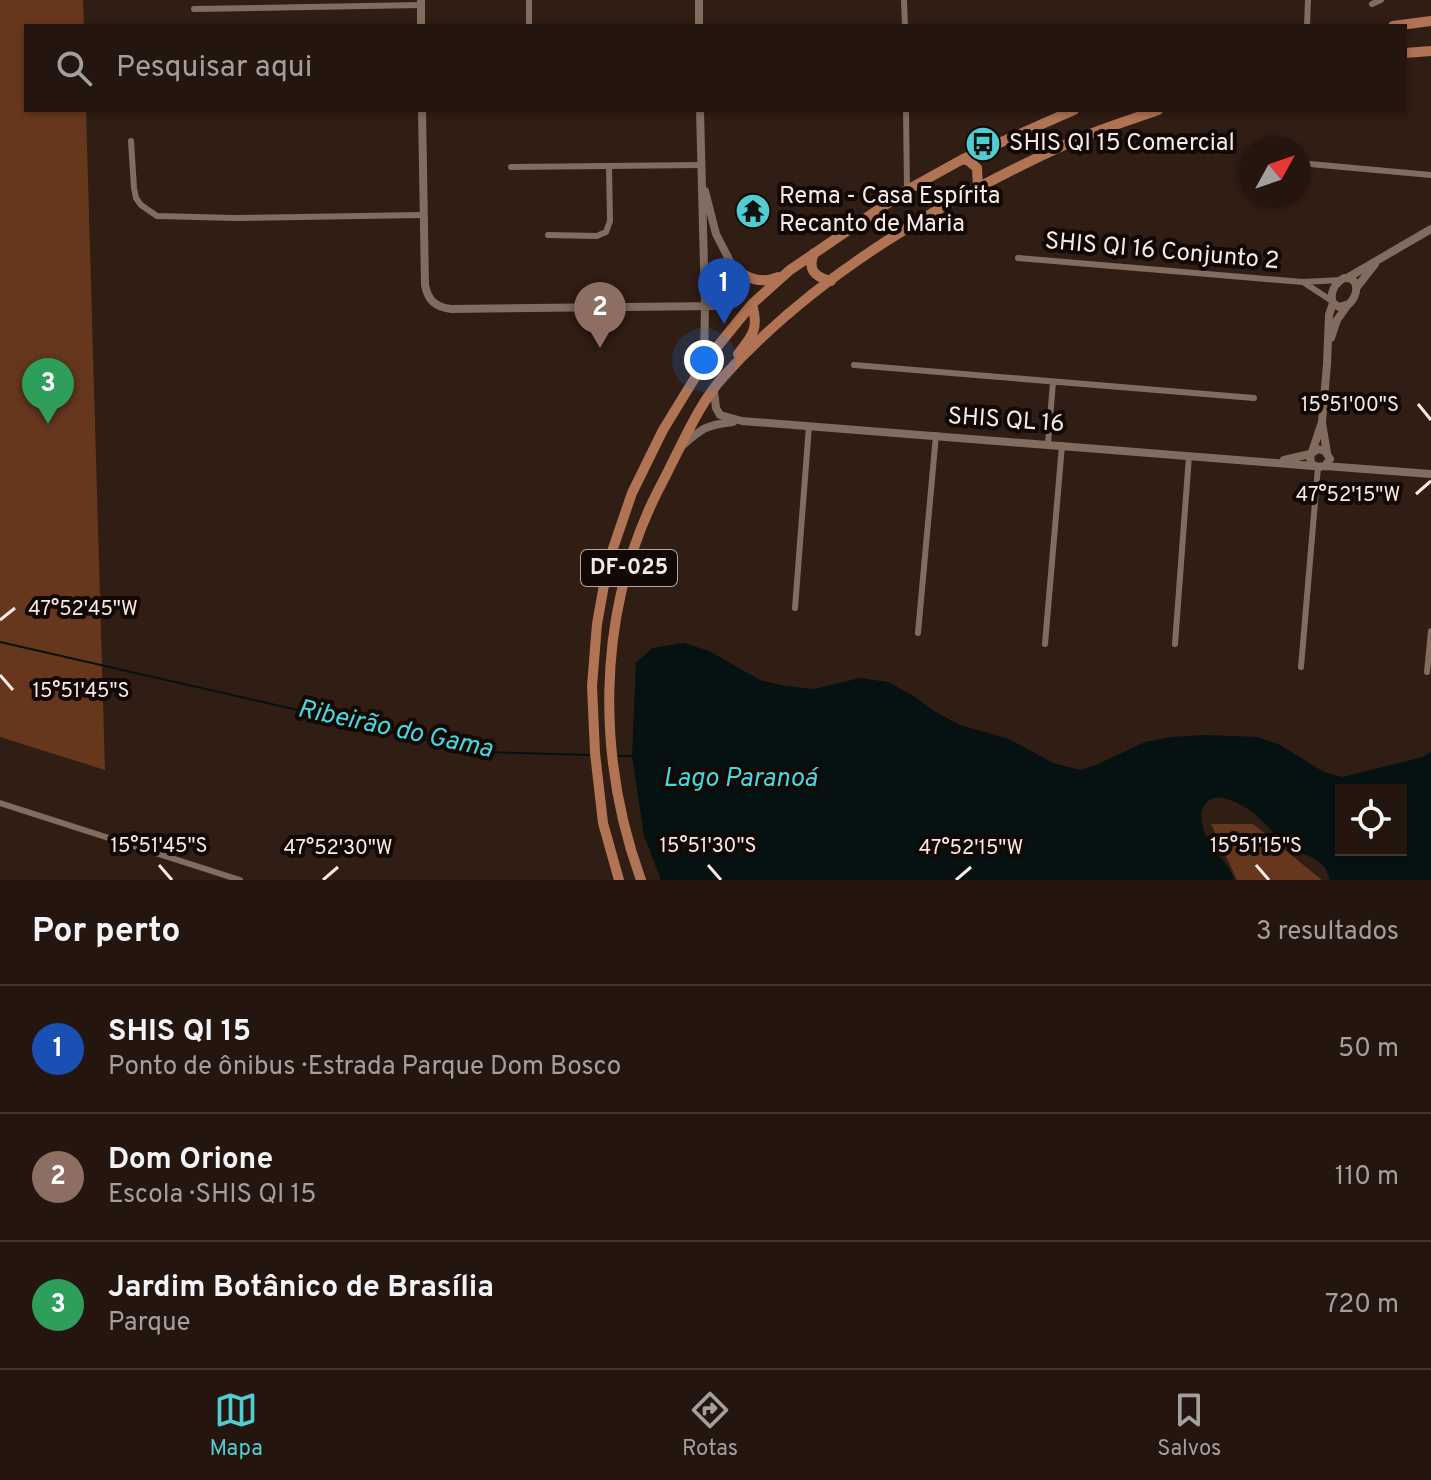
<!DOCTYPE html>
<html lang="pt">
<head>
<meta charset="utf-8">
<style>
	body { margin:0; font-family:Overpass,sans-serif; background:#2c1f17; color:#f1f3f6 }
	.controls { position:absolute; right:24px; bottom:24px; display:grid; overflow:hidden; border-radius:0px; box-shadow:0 2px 6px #0004 }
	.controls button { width:72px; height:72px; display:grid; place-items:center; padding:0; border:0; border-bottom:2px solid #41352e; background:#24160e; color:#f1f3f6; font:40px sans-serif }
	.compass { position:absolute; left:1239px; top:136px; width:72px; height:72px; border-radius:50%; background:#24160e; box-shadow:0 2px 6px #0004; rotate:50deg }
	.you { position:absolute; left:704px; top:360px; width:28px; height:28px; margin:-20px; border:6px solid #fff; border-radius:50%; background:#1a73e8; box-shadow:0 0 0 12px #1a73e833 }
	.badge { display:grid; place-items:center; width:52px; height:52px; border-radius:50%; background:#51ccd1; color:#fff; font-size:26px; font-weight:700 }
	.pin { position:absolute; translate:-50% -66px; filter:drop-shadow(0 2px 4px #0008) }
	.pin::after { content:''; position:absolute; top:42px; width:28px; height:24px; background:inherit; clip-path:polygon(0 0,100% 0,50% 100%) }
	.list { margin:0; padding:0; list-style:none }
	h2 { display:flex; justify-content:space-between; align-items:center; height:104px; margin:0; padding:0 32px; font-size:34px }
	h2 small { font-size:26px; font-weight:400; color:#a39f9e }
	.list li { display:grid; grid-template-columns:52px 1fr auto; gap:24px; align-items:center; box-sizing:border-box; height:128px; padding:0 32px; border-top:2px solid #41352e }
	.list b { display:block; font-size:30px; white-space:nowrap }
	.list p { margin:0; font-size:26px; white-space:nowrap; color:#a39f9e }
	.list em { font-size:26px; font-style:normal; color:#a39f9e }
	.icon { flex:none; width:44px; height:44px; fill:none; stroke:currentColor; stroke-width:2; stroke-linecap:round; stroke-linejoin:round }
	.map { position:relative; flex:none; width:1431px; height:880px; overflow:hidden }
	.search { position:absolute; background:#24160e; box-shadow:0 2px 6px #0004; left:24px; right:24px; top:24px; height:88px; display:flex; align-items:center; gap:20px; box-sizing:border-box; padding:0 28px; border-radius:0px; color:#a39f9e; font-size:30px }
	.sheet { height:488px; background:#24160e }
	nav { display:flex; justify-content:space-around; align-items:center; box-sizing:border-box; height:112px; border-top:2px solid #41352e; background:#24160e; font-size:22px; color:#a39f9e }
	nav a { display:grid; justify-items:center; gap:4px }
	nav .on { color:#51ccd1 }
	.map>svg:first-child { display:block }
	.green { fill:#66371d }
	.water { fill:#061212; fill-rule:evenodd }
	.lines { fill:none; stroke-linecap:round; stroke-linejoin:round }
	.stream { stroke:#061212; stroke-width:2 }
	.minor { stroke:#826b5f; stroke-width:6 }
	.tertiary { stroke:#826b5f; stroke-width:8 }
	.primary { stroke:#b07354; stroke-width:10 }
	.ticks { fill:none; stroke:#f8eae3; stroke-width:3 }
	.labels { text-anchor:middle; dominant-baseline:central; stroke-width:8; stroke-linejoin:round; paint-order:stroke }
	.shield { fill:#120906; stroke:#b3a6a1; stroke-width:2 }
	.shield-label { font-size:22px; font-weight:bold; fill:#f8eae3 }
	.poi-label { font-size:24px; fill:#f8eae3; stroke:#120906; text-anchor:start }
	.street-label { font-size:24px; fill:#f8eae3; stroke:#120906 }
	.water-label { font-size:26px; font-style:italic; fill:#43d9df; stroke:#120906 }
	.ticks-label { font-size:20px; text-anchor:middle; fill:#f8eae3; stroke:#120906; stroke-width:8; stroke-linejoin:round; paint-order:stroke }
</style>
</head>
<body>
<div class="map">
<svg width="1431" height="880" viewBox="0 0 1431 880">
	<rect width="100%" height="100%" fill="#301d13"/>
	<!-- green -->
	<path class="green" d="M0,0h83l1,26h-58v84h60l19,660 -105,-33z
		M1211,824h42l69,56h-85z"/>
	<!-- water -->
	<path class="water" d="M684,643l25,8 51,29 25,6 29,3 46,-11 28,4 24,13 22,16 26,14 49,14 44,24 27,7 16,-5 49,-23 26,-5 34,-2 53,2 22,8 44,27 18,5 81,-20 8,-5v128h-101c-7,-25 -22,-22 -41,-32 -9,-5 -15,-15 -22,-22 -12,-13 -24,-22 -40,-27 -8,-3 -17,-2 -22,5 -4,6 -4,12 -3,18 4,29 27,36 32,58h-573l-17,-44 -12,-80 4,-93 16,-15zM1341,790h60v60h-60z"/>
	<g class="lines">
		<!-- stream -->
		<path class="stream" d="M0,642l481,110 109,3
			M617,756h17"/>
		<!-- minor -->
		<path class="minor" d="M529,0v26
			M904,0l1,26
			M1372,4l9,-4
			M194,9l227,-4
			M1307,26l1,-26
			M906,110l1,80
			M131,141l3,47 2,10 5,7 16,11 78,2 187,-3
			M1299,163l132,12
			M511,167l190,-2
			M548,235l49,1 9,-4 4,-11 -1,-55
			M1018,258l285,24 38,-2
			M1303,282l29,19
			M854,365l400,33
			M1048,444l5,-62
			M795,608l14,-182
			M918,633l18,-198
			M1045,644l17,-199
			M1175,644l14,-188
			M1301,667l17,-200
			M1427,672l4,-41
			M0,803l240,77"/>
		<!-- tertiary -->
		<path class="tertiary" d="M421,0v26
			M699,0v26
			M422,110l3,175c3,16 11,22 26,24l265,-3c16,-2 21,-9 25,-24
			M700,110l5,195 -1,58
			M705,191l11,43 19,37
			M704,278l4,-8 9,-6 11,1 5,4
			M1344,278c17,-1 14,17 5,26l-10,3 -6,-4c-4,-10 2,-20 11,-25z
			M1347,278l84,-49
			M1357,287l18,-23
			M1331,338l6,-18 10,-14
			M714,391l2,17 4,7 22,6 571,45
			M1322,423l5,30
			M682,446c20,-18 24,-21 51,-24
			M1312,452l10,-30 5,-58 2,-49 4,-12
			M1284,460l26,-6
			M1325,466l5,-7 -5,-8 -7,-2 -8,5 1,10 7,3 7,-1 106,8"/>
		<!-- primary -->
		<path class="primary" d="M1393,26l38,-5
			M1405,53l26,-2
			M963,159l6,2 8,7 1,20
			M814,253c-7,17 1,24 17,28
			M734,269c15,10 27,15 44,8
			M738,354c15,-19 21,-25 14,-50
			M619,880l-16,-57 -8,-70 -3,-67 5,-62 11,-61 24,-70 31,-63 41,-67 48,-59 38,-34 117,-80 56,-31 111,-49
			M641,880c-44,-121 -44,-260 11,-377 6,-13 13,-25 19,-38 15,-29 30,-64 53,-89 94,-104 222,-177 349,-235 27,-12 57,-21 85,-31"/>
	</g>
	<!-- ticks -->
	<path class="ticks" d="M1418,404l13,16M1416,494l15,-13M0,620l15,-12M0,675l13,15M159,865l13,15M708,865l13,15M1256,865l13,15M323,880l15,-13M956,880l15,-13"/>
	<!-- icons -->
	<defs>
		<symbol id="bus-disc" viewBox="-11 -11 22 22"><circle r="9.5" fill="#51ccd1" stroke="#120906"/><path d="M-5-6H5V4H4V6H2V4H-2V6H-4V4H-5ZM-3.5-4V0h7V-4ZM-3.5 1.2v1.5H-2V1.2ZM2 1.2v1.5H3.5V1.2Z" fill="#111"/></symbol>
		<symbol id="temple-disc" viewBox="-11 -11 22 22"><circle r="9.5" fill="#51ccd1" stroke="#120906"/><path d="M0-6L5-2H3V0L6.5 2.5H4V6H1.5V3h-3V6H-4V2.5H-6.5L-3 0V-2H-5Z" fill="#111"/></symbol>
	</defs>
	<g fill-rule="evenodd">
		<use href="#bus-disc" x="963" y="124" width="40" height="40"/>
		<use href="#temple-disc" x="733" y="191" width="40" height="40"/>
	</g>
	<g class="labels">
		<!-- shield labels -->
		<rect class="shield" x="581" y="550" width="96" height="36" rx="6"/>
		<g class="shield-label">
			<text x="629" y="568">DF-025</text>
		</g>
		<!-- poi labels -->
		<g class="poi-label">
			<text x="1009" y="144">SHIS QI 15 Comercial</text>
			<text x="779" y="197">Rema - Casa Espírita<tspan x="779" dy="28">Recanto de Maria</tspan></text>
		</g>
		<!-- street labels -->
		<g class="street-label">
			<text transform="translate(1162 252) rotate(5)">SHIS QI 16 Conjunto 2</text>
			<text transform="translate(1006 421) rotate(4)">SHIS QL 16</text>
		</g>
		<!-- water labels -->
		<g class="water-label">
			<text transform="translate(395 730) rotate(12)">Ribeirão do Gama</text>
			<text x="740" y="779">Lago Paranoá</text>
		</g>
	</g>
	<g class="ticks-label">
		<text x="1350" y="411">15°51'00"S</text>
		<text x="1348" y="501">47°52'15"W</text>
		<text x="83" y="615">47°52'45"W</text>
		<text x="81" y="697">15°51'45"S</text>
		<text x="159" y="852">15°51'45"S</text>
		<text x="708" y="852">15°51'30"S</text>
		<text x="1256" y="852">15°51'15"S</text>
		<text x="338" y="854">47°52'30"W</text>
		<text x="971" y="854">47°52'15"W</text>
	</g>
</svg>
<div class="controls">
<button><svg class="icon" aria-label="locate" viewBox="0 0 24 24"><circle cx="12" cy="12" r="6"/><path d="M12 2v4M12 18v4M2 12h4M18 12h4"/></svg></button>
</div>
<svg class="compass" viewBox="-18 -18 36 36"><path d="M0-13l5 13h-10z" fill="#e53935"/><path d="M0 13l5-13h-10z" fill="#a39f9e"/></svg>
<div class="you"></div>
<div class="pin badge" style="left:724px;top:324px;background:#1a4fb4">1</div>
<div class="pin badge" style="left:600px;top:348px;background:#8d6e63">2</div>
<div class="pin badge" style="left:48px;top:424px;background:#2e9e5b">3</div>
<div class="search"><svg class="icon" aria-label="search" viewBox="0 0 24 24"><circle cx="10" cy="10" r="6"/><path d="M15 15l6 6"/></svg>Pesquisar aqui</div>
</div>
<section class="sheet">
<h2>Por perto<small>3 resultados</small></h2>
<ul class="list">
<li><span class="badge" style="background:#1a4fb4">1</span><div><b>SHIS QI 15</b><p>Ponto de ônibus · Estrada Parque Dom Bosco</p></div><em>50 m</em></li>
<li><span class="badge" style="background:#8d6e63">2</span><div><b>Dom Orione</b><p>Escola · SHIS QI 15</p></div><em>110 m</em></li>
<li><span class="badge" style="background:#2e9e5b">3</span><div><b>Jardim Botânico de Brasília</b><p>Parque</p></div><em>720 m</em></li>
</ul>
</section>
<nav>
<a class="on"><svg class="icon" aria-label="map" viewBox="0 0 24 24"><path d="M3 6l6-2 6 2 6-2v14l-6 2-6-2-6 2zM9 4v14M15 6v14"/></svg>Mapa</a>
<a><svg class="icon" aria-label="directions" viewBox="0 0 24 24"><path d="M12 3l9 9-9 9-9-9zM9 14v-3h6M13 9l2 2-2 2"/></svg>Rotas</a>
<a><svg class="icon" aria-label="saved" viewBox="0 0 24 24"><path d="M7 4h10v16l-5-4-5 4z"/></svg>Salvos</a>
</nav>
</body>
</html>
